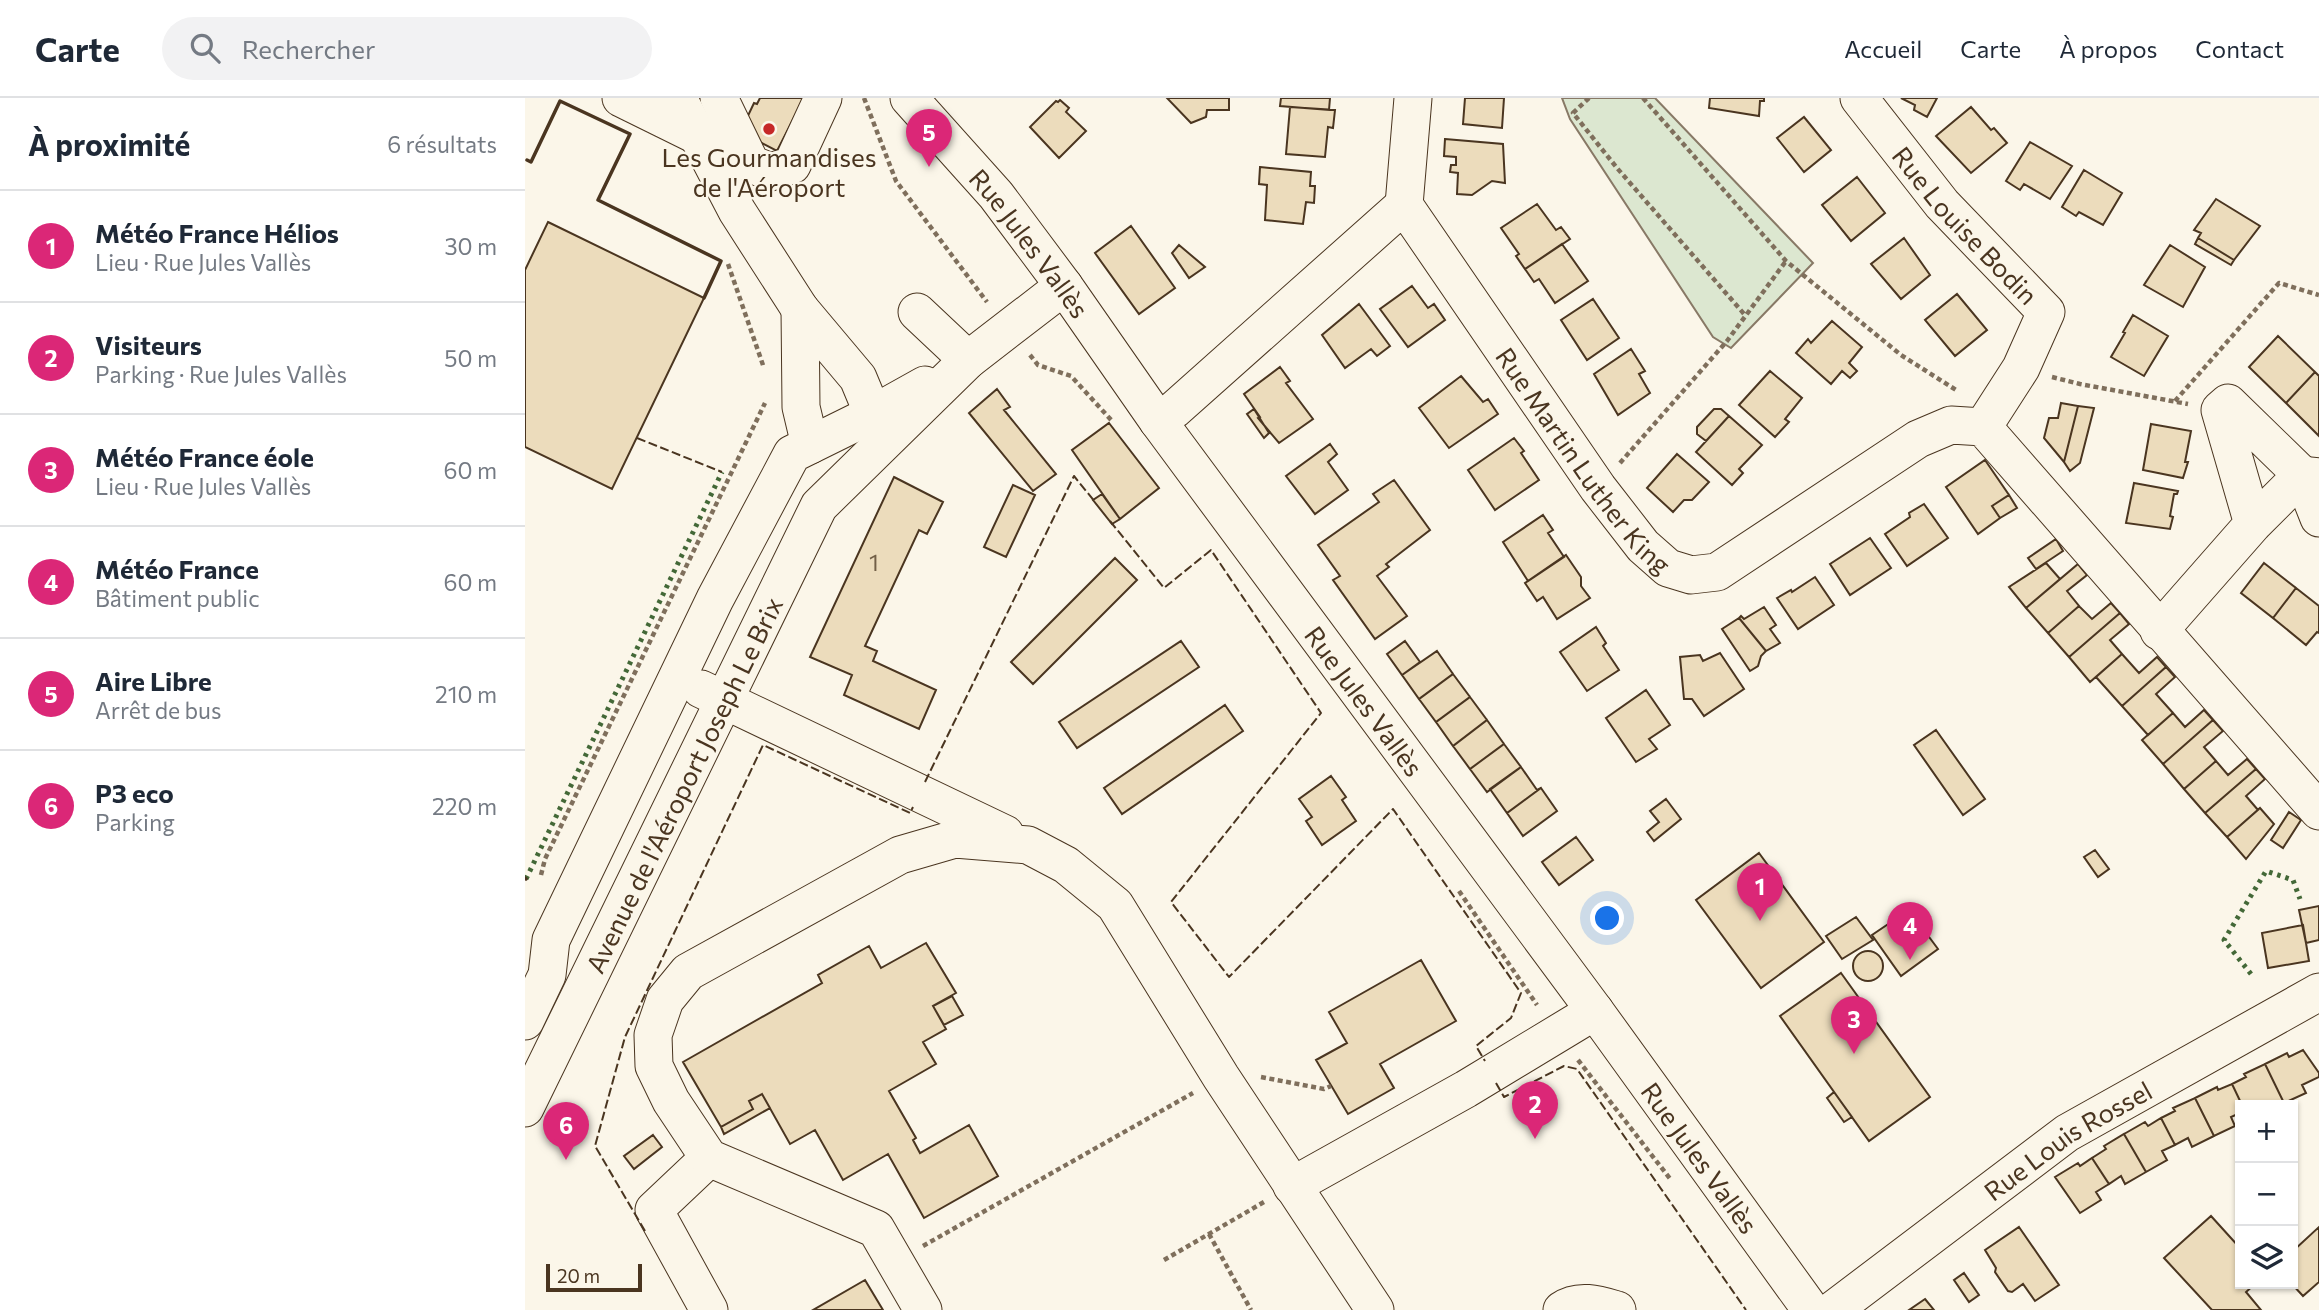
<!DOCTYPE html>
<html lang="fr">
<head>
<meta charset="utf-8">
<style>
	body { margin:0; font-family:Commissioner,sans-serif; background:#f2f2f3; color:#1f2937 }
	.controls { position:absolute; right:21px; bottom:21px; display:grid; overflow:hidden; border-radius:0px; box-shadow:0 2px 5px #0004 }
	.controls button { width:63px; height:63px; display:grid; place-items:center; padding:0; border:0; border-bottom:2px solid #e0e1e3; background:#fff; color:#1f2937; font:35px sans-serif }
	.scale { position:absolute; left:21px; bottom:18px; width:96px; box-sizing:border-box; padding-left:7px; border:4px solid #4a3520; border-top:0; font-size:19px; line-height:24px; white-space:nowrap; color:#4a3520; -webkit-text-stroke:5px #fbf6e9; paint-order:stroke }
	.you { position:absolute; left:1083px; top:821px; width:24px; height:24px; margin:-18px; border:5px solid #fff; border-radius:50%; background:#1a73e8; box-shadow:0 0 0 10px #1a73e833 }
	.badge { display:grid; place-items:center; width:46px; height:46px; border-radius:50%; background:#db2777; color:#fff; font-size:23px; font-weight:700 }
	.pin { position:absolute; translate:-50% -58px; filter:drop-shadow(0 2px 4px #0008) }
	.pin::after { content:''; position:absolute; top:37px; width:24px; height:21px; background:inherit; clip-path:polygon(0 0,100% 0,50% 100%) }
	.list { margin:0; padding:0; list-style:none }
	h2 { display:flex; justify-content:space-between; align-items:center; height:91px; margin:0; padding:0 28px; font-size:30px }
	h2 small { font-size:23px; font-weight:400; color:#747a83 }
	.list li { display:grid; grid-template-columns:46px 1fr auto; gap:21px; align-items:center; box-sizing:border-box; height:112px; padding:0 28px; border-top:2px solid #e0e1e3 }
	.list b { display:block; font-size:26px; white-space:nowrap }
	.list p { margin:0; font-size:23px; white-space:nowrap; color:#747a83 }
	.list em { font-size:23px; font-style:normal; color:#747a83 }
	.icon { flex:none; width:38px; height:38px; fill:none; stroke:currentColor; stroke-width:2; stroke-linecap:round; stroke-linejoin:round }
	.map { position:relative; flex:none; width:1794px; height:1212px; overflow:hidden }
	header { display:flex; align-items:center; gap:42px; box-sizing:border-box; height:98px; padding:0 35px; background:#fff; border-bottom:2px solid #e0e1e3 }
	header strong { font-size:33px }
	nav { display:flex; gap:38px; margin-inline-start:auto; font-size:24px }
	.search { width:490px; height:63px; background:#f2f2f3; display:flex; align-items:center; gap:18px; box-sizing:border-box; padding:0 24px; border-radius:38px; color:#747a83; font-size:26px }
	main { display:flex }
	aside { flex:1; background:#fff }
	.map>svg:first-child { display:block }
	.green { fill:#dce7d0; stroke:#887966; stroke-width:2 }
	.building { fill:#ecdcbc; stroke:#4a3520; stroke-width:2 }
	.lines { fill:none; stroke-linecap:round; stroke-linejoin:round }
	.minor-casing { stroke:#4a3520; stroke-width:39 }
	.path { stroke:#7f6f5c; stroke-width:4.5; stroke-dasharray:5 3.5; stroke-linecap:butt }
	.minor { stroke:#fbf6e9; stroke-width:37 }
	.hedge { stroke:#436837; stroke-width:5; stroke-dasharray:3.5 5; stroke-linecap:butt }
	.fence { stroke:#4a3520; stroke-width:2; stroke-dasharray:9 3.5; stroke-linecap:butt }
	.wall { stroke:#4a3520; stroke-width:3.5 }
	.poi-dot { fill:#c62828; stroke:#fbf6e9; stroke-width:2.5 }
	.labels { text-anchor:middle; dominant-baseline:central; stroke-width:5; stroke-linejoin:round; paint-order:stroke }
	.number-label { font-size:23px; fill:#725f47 }
	.poi-label { font-size:26px; fill:#4a3520; stroke:#fbf6e9 }
	.street-label { font-size:26px; fill:#4a3520; stroke:#fbf6e9 }
</style>
</head>
<body>
<header>
<strong>Carte</strong>
<div class="search"><svg class="icon" aria-label="search" viewBox="0 0 24 24"><circle cx="10" cy="10" r="6"/><path d="M15 15l6 6"/></svg>Rechercher</div>
<nav><a>Accueil</a><a>Carte</a><a>À propos</a><a>Contact</a></nav>
</header>
<main>
<aside>
<h2>À proximité<small>6 résultats</small></h2>
<ul class="list">
<li><span class="badge">1</span><div><b>Météo France Hélios</b><p>Lieu · Rue Jules Vallès</p></div><em>30 m</em></li>
<li><span class="badge">2</span><div><b>Visiteurs</b><p>Parking · Rue Jules Vallès</p></div><em>50 m</em></li>
<li><span class="badge">3</span><div><b>Météo France éole</b><p>Lieu · Rue Jules Vallès</p></div><em>60 m</em></li>
<li><span class="badge">4</span><div><b>Météo France</b><p>Bâtiment public</p></div><em>60 m</em></li>
<li><span class="badge">5</span><div><b>Aire Libre</b><p>Arrêt de bus</p></div><em>210 m</em></li>
<li><span class="badge">6</span><div><b>P3 eco</b><p>Parking</p></div><em>220 m</em></li>
</ul>
</aside>
<div class="map">
<svg width="1794" height="1212" viewBox="0 0 1794 1212">
	<rect width="100%" height="100%" fill="#fbf6e9"/>
	<!-- green -->
	<path class="green" d="M1037,0h93l158,165 -82,85 -18,-11 -143,-218z"/>
	<!-- building -->
	<path class="building" d="M235,0h44l-27,53 -23,-12 -9,-17 9,-19 3,1z
		M642,0h62v12h-22l-1,7 -15,6z
		M756,0h49l-1,12 -49,-4z
		M940,0h39l-2,30 -39,-4z
		M1185,0h54v3h-4l-1,15 -50,-8z
		M1376,0h36l-10,19 -13,-7 1,-5z
		M535,2l9,8 -3,4 20,19 -27,27 -29,-31 26,-26 2,1z
		M765,9l45,3 -2,18 -5,-1 -3,30 -39,-3z
		M1446,9l20,23 3,-2 13,15 -36,30 -35,-37z
		M1279,19l27,33 -27,22 -27,-34z
		M920,41l58,5 2,39 -13,-2 -20,14 -15,-1 1,-21 -8,-1 1,-7h5v-8l-12,-1z
		M1505,44l42,24 -22,33 -26,-15 -4,6 -14,-9z
		M735,69l51,5 -1,14h5l-1,17 -8,-1 -3,22 -38,-4 2,-35 -8,-1z
		M1559,72l38,23 -19,32 -24,-13 -3,4 -14,-9z
		M1332,79l28,36 -34,28 -29,-36z
		M1691,101l44,27 -26,34 -36,-22 3,-5 -7,-3z
		M1012,106l19,26 5,-3 9,12 -45,30 -9,-13 3,-2 -18,-26z
		M23,124l156,76 -92,191 -87,-42v-177z
		M606,128l44,62 -36,26 -44,-61z
		M1379,140l26,37 -29,24 -30,-35z
		M1673,140l36,22 -3,5 -36,-21z
		M1037,146l26,37 -33,22 -16,-24 -5,3 -9,-13z
		M654,147l26,22 -16,11 -17,-25z
		M1645,147l35,22 -22,40 -39,-22z
		M887,188l16,22 6,-4 11,16 -37,27 -28,-38z
		M1432,196l30,36 -32,26 -30,-36z
		M1068,201l26,39 -32,22 -26,-40z
		M834,206l31,42 -13,10 -6,-7 -26,19 -23,-33z
		M1608,217l35,21 -24,40 -33,-19 14,-24 -2,-1z
		M1307,223l30,26 -13,16 8,8 -7,7 -8,-7 -11,13 -35,-31 12,-14 3,4z
		M1753,238l37,36 -29,31 -37,-36z
		M1106,251l14,22 -6,3 11,19 -32,22 -24,-41z
		M755,269l10,14 -4,2 27,36 -34,24 -21,-25 2,-1 -16,-23z
		M1245,273l32,27 -17,21 4,3 -14,15 -36,-32z
		M1790,274l4,4v60l-33,-33z
		M936,278l22,26 5,-3 10,15 -49,34 -30,-40z
		M472,291l13,18 -6,3 52,64 -23,17 -64,-78z
		M1536,305l17,3 -14,56 -20,-24 5,-20h9z
		M1553,308l16,2 -14,55 -10,8 -6,-9z
		M729,311l15,24 -5,5 -17,-24z
		M1189,311h7l8,7 -23,25 -9,-7v-7z
		M1204,318l33,29 -23,24 4,4 -11,12 -36,-33z
		M584,325l50,65 -39,31 -48,-69z
		M1626,326l40,7 -6,31h3l-5,16 -40,-8z
		M989,340l10,13 -3,2 18,27 -44,30 -27,-40z
		M805,346l7,10 -9,8 20,28 -33,24 -29,-38z
		M1152,356l32,28 -17,18h-8l-11,12 -26,-24z
		M1460,362l24,35 -17,11 8,12 -22,16 -32,-47z
		M369,379l49,25 -16,32 -8,-4 -54,116 12,5 -4,10 63,29 -17,39 -75,-34 8,-20 -42,-18z
		M869,382l36,50 -44,34 3,3 -12,9 30,40 -32,23 -42,-59 7,-4 -22,-31 61,-43 -6,-8z
		M1609,385l44,8 -1,3h-3l-4,22 3,1 -3,12 -44,-6z
		M488,387l22,10 -29,62 -22,-10z
		M577,396l18,25 -8,5 -19,-24z
		M1484,397l8,13 -17,10 -8,-12z
		M1399,406l24,34 -41,28 -22,-32 25,-17 -1,-4z
		M1018,417l10,15 -5,3 16,24 -36,24 -25,-39z
		M1345,440l21,30 -41,27 -20,-31z
		M1531,441l7,12 -27,18 -8,-11z
		M1041,457l15,22v9l9,12 -33,21 -14,-22 -6,4 -12,-18z
		M590,460l22,22 -104,104 -22,-22z
		M1521,465l14,16 -34,29 -17,-21z
		M1739,465l32,25 -23,30 -32,-25z
		M1553,466l9,11 -20,16 12,15 -31,27 -22,-25z
		M1290,479l19,28 -36,24 -21,-31 14,-8 1,2z
		M1771,490l23,18v27l-2,-1 -11,13 -33,-27z
		M1586,505l9,10 -51,44 -21,-24 31,-27 13,13z
		M1239,509l12,18 -6,4 10,14 -14,8 -27,-33 2,-2 3,3z
		M1595,515l9,11 -19,16 12,14 -32,28 -21,-25z
		M1214,520l27,33 -5,5 -3,10 -8,5 -28,-42z
		M1071,529l10,16 -3,3 16,24 -32,21 -27,-39z
		M656,543l18,26 -122,81 -18,-26z
		M880,543l15,21 -18,13 -15,-21z
		M912,553l16,23 -34,25 -17,-24z
		M1195,555l24,36 -40,27 -12,-17h-8l-4,-42 20,-2 3,6z
		M1597,556l17,19 18,-16 9,10 -44,39 -26,-29z
		M1641,569l9,10 -19,17 17,19 -25,22 -26,-29z
		M928,576l17,23 -34,25 -17,-23z
		M1121,592l24,35 -21,14 8,10 -21,13 -30,-44z
		M945,599l17,23 -34,26 -17,-24z
		M700,607l18,26 -121,83 -18,-26z
		M1679,612l9,10 -50,44 -21,-24 31,-27 12,14z
		M962,622l17,24 -34,25 -17,-23z
		M1688,622l10,11 -19,16 12,14 -32,28 -21,-25z
		M1411,632l49,69 -22,16 -49,-70z
		M979,646l17,23 -34,25 -17,-23z
		M1722,661l9,10 -51,44 -21,-24 32,-28 12,14z
		M996,669l16,23 4,-2 -34,25 -17,-24z
		M1731,671l9,10 -19,17 12,14 -31,27 -22,-24z
		M806,678l15,21 -4,3 14,21 -34,24 -16,-24 6,-4 -13,-18z
		M1016,690l16,23 -34,25 -16,-23z
		M1141,701l15,20 -27,22 -7,-9 12,-10 -9,-11z
		M1735,710l14,16 -28,35 -19,-22z
		M1764,714l12,8 -18,28 -12,-8z
		M1051,739l17,23 -34,25 -17,-23z
		M1570,752l14,19 -11,8 -14,-20z
		M1234,755l65,89 -63,46 -65,-88z
		M1794,808v34l-13,3 -7,-33z
		M1384,812l29,39 -37,27 -29,-41z
		M1331,819l17,23 -31,19 -16,-23z
		M1778,827l6,36 -41,7 -6,-35z
		M401,845l30,50 -23,13 13,23 -23,13 13,22 -47,27 27,47 -3,2 7,13 49,-28 29,51 -74,42 -36,-64 -45,26 -28,-50 -25,14 -28,-50 -13,7 4,8 -32,18 -38,-65 139,-79 -4,-8 51,-29 12,22z
		M1328 868a15 15 0 1 1 30 0a15 15 0 1 1-30 0Z
		M896,862l35,61 -76,43 14,24 -46,26 -32,-54 31,-17 -18,-31z
		M1316,875l89,124 -61,44 -89,-125z
		M427,898l11,19 -19,10 -11,-19z
		M1778,952l16,23v4l-17,8 4,8 -22,10 -19,-39 22,-11 2,4z
		M1740,966l19,39 -4,2h-38l-10,-21 14,-7 -2,-3z
		M1707,986l10,21 -2,8 -9,4 4,9 -21,10 -19,-38 22,-11 1,3z
		M1309,994l18,25 -8,5 -17,-24z
		M237,996l8,14 -46,26 -3,-7 32,-18 -4,-8z
		M1670,1000l19,38 -22,11 -4,-9 -13,7 -14,-27 14,-7 -2,-3z
		M1636,1020l14,27 -13,6 5,9 -21,12 -22,-38 21,-12 3,4z
		M1599,1036l22,38 -21,12 -4,-8 -12,8 -17,-26 14,-9 -2,-3z
		M128,1037l9,12 -28,22 -10,-13z
		M1567,1060l17,26 -13,8 5,8 -21,13 -25,-36 23,-14 2,3z
		M1686,1118l29,32v36h15l-9,8 15,18h-49l-48,-52z
		M1494,1129l40,58 -24,16 -12,-17 -11,8 -4,-1 -13,-19 1,-4 -11,-18z
		M1794,1129v55l-16,14 -11,-12 1,-33z
		M1439,1175l15,22 -10,7 -15,-22z
		M340,1182l18,30h-70z
		M1400,1201l9,11h-25z"/>
	<g class="lines">
		<defs>
			<g id="minor">
				<path d="M96,0l75,37"/>
				<path d="M153,0l59,113 63,98 58,69 15,36"/>
				<path d="M194,0l32,66 20,8 21,-7 31,-67"/>
				<path id="s1" d="M384,0l87,97 68,91 94,135 437,590 216,299"/>
				<path id="s2" d="M1334,0l83,106 104,108 -25,56 -38,59"/>
				<path d="M879,107l9,-107"/>
				<path d="M275,211l1,98 9,38"/>
				<path d="M392,214l51,48"/>
				<path id="s3" d="M633,323l17,-12 229,-204 194,283 45,58 25,22 23,7 26,-3 201,-133 33,-14 32,2 336,384"/>
				<path d="M1794,379l-17,-2 17,43"/>
				<path d="M1634,533l94,-107 49,-49 -74,-72 -8,7 33,114"/>
				<path d="M176,591l304,145"/>
				<path d="M0,923l22,-46 4,-35 164,-341 77,-145 81,-40 52,-29"/>
				<path id="s4" d="M0,1010l294,-602 149,-146 96,-74"/>
				<path d="M184,1060l-55,52 55,100"/>
				<path d="M767,1088l174,-97 129,-78"/>
				<path d="M398,1212l-47,-81 -167,-71 -38,-57 -17,-35 -1,-31 12,-35 23,-28 212,-117 55,-16 73,6 38,20 49,40 106,172 154,233"/>
				<path d="M1037,1212c17,-12 38,-5 55,0"/>
				<path id="s5" d="M1308,1212l234,-177 252,-141"/>
			</g>
		</defs>
		<!-- minor casing -->
		<use href="#minor" class="minor-casing"/>
		<!-- path -->
		<path class="path" d="M339,0l32,83 91,121
			M1064,0l-16,15 44,55 128,147
			M1118,0l143,163 115,94 55,35
			M203,166l36,104
			M505,257l8,10 33,11 42,46
			M1527,279l28,7 108,20
			M1650,303l104,-118 40,12
			M1095,365l107,-122 59,-80
			M16,777l4,-16 220,-456
			M934,793l78,114
			M1053,962l93,120
			M736,979l63,12 7,-3
			M684,1136l42,76
			M398,1148l270,-153
			M639,1162l100,-58"/>
		<!-- minor -->
		<use href="#minor" class="minor"/>
		<!-- hedge -->
		<path class="hedge" d="M1,781l196,-407
			M1726,876l-27,-34 42,-69 27,9 7,19"/>
		<!-- fence -->
		<path class="fence" d="M112,340l85,34
			M585,423l54,67 47,-38 110,163 -150,189 58,75 164,-168 128,184 -10,25 -35,28 9,15
			M400,684l149,-306 21,26
			M971,985l8,14 60,-31 13,3 169,241
			M120,1133l-50,-85 30,-109 138,-292 147,68 3,-6"/>
		<!-- wall -->
		<path class="wall" d="M2,62l4,2 29,-61 70,33 -32,66 123,61 -17,37
			M0,780l1,1"/>
	</g>
	<!-- markers -->
	<circle class="poi-dot" cx="244" cy="31" r="7"/>
	<g class="labels">
		<!-- number labels -->
		<g class="number-label">
			<text x="349" y="464">1</text>
		</g>
		<!-- poi labels -->
		<g class="poi-label">
			<text x="244" y="58">Les Gourmandises<tspan x="244" dy="30">de l'Aéroport</tspan></text>
		</g>
		<!-- street labels -->
		<g class="street-label">
			<text stroke="none"><textPath href="#s2" startOffset="166">Rue Louise Bodin</textPath></text>
			<text stroke="none"><textPath href="#s1" startOffset="189">Rue Jules Vallès</textPath></text>
			<text stroke="none"><textPath href="#s3" startOffset="640">Rue Martin Luther King</textPath></text>
			<text stroke="none"><textPath href="#s1" startOffset="756">Rue Jules Vallès</textPath></text>
			<text stroke="none"><textPath href="#s4" startOffset="360">Avenue de l'Aéroport Joseph Le Brix</textPath></text>
			<text stroke="none"><textPath href="#s5" startOffset="290">Rue Louis Rossel</textPath></text>
			<text stroke="none"><textPath href="#s1" startOffset="1323">Rue Jules Vallès</textPath></text>
		</g>
	</g>
</svg>
<div class="controls">
<button>+</button>
<button>−</button>
<button><svg class="icon" aria-label="layers" viewBox="0 0 24 24"><path d="M12 4l9 5-9 5-9-5zM3 14l9 5 9-5"/></svg></button>
</div>
<div class="scale">20 m</div>
<div class="you"></div>
<div class="pin badge" style="left:1235px;top:823px">1</div>
<div class="pin badge" style="left:1010px;top:1041px">2</div>
<div class="pin badge" style="left:1329px;top:956px">3</div>
<div class="pin badge" style="left:1385px;top:862px">4</div>
<div class="pin badge" style="left:404px;top:69px">5</div>
<div class="pin badge" style="left:41px;top:1062px">6</div>
</div>
</main>
</body>
</html>
